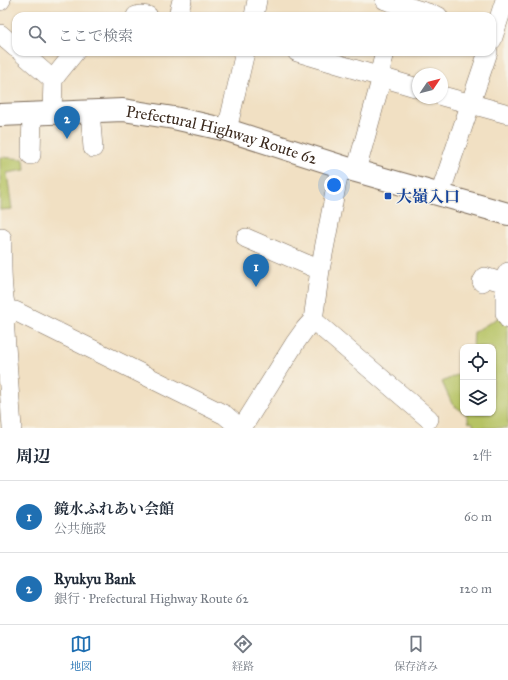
<!DOCTYPE html>
<html lang="ja">
<head>
<meta charset="utf-8">
<style>
	body { margin:0; font-family:"IM FELL Great Primer","Noto Serif JP",serif; background:#f2f2f3; color:#1f2937 }
	.controls { position:absolute; right:12px; bottom:12px; display:grid; overflow:hidden; border-radius:8px; box-shadow:0 1px 3px #0004 }
	.controls button { width:36px; height:36px; display:grid; place-items:center; padding:0; border:0; border-bottom:1px solid #e0e1e3; background:#fff; color:#1f2937; font:20px sans-serif }
	.compass { position:absolute; left:412px; top:68px; width:36px; height:36px; border-radius:50%; background:#fff; box-shadow:0 1px 3px #0004; rotate:55deg }
	.you { position:absolute; left:334px; top:185px; width:14px; height:14px; margin:-10px; border:3px solid #fff; border-radius:50%; background:#1a73e8; box-shadow:0 0 0 6px #1a73e833 }
	.badge { display:grid; place-items:center; width:26px; height:26px; border-radius:50%; background:#1f6fb2; color:#fff; font-size:13px; font-weight:700 }
	.pin { position:absolute; translate:-50% -33px; filter:drop-shadow(0 1px 2px #0008) }
	.pin::after { content:''; position:absolute; top:21px; width:14px; height:12px; background:inherit; clip-path:polygon(0 0,100% 0,50% 100%) }
	.list { margin:0; padding:0; list-style:none }
	h2 { display:flex; justify-content:space-between; align-items:center; height:52px; margin:0; padding:0 16px; font-size:17px }
	h2 small { font-size:13px; font-weight:400; color:#747a83 }
	.list li { display:grid; grid-template-columns:26px 1fr auto; gap:12px; align-items:center; box-sizing:border-box; height:72px; padding:0 16px; border-top:1px solid #e0e1e3 }
	.list b { display:block; font-size:15px; white-space:nowrap }
	.list p { margin:0; font-size:13px; white-space:nowrap; color:#747a83 }
	.list em { font-size:13px; font-style:normal; color:#747a83 }
	.icon { flex:none; width:22px; height:22px; fill:none; stroke:currentColor; stroke-width:2; stroke-linecap:round; stroke-linejoin:round }
	.map { position:relative; flex:none; width:508px; height:428px; overflow:hidden }
	.search { position:absolute; background:#fff; box-shadow:0 1px 3px #0004; left:12px; right:12px; top:12px; height:44px; display:flex; align-items:center; gap:10px; box-sizing:border-box; padding:0 14px; border-radius:12px; color:#747a83; font-size:15px }
	.sheet { height:196px; background:#fff }
	nav { display:flex; justify-content:space-around; align-items:center; box-sizing:border-box; height:56px; border-top:1px solid #e0e1e3; background:#fff; font-size:11px; color:#747a83 }
	nav a { display:grid; justify-items:center; gap:2px }
	nav .on { color:#1f6fb2 }
	.map>svg:first-child { display:block }
	.green { fill:#b6c364; stroke:#787641 }
	.lines { fill:none; stroke-linecap:round; stroke-linejoin:round }
	.minor-casing { stroke:#7b6a58; stroke-width:20 }
	.major-casing { stroke:#7b6a58; stroke-width:24 }
	.minor { stroke:#fff; stroke-width:19 }
	.major { stroke:#fff; stroke-width:22 }
	.transit-dot { fill:#1a4fb4; stroke:#f7f3e8; stroke-width:1.5 }
	.labels { text-anchor:middle; dominant-baseline:central; stroke-width:3; stroke-linejoin:round; paint-order:stroke }
	.street-label { font-size:16px; fill:#3b2a1e; stroke:#f7f3e8 }
	.transit-label { font-size:16px; font-weight:bold; fill:#164399; stroke:#f7f3e8; text-anchor:start }
</style>
</head>
<body>
<div class="map">
<svg width="508" height="428" viewBox="0 0 508 428">
	<rect width="100%" height="100%" fill="#f7f3e8"/>
	<filter id="ink" filterUnits="userSpaceOnUse"><feTurbulence type="fractalNoise" baseFrequency=".025" numOctaves="2"/><feDisplacementMap in="SourceGraphic" scale="8" xChannelSelector="R" yChannelSelector="G"/><feConvolveMatrix kernelMatrix="1 2 1 2 8 2 1 2 1" color-interpolation-filters="sRGB"/></filter>
	<filter id="wash" filterUnits="userSpaceOnUse"><feTurbulence type="fractalNoise" baseFrequency=".012" numOctaves="4" result="noise"/><feDisplacementMap in="SourceGraphic" scale="16" xChannelSelector="R" yChannelSelector="G"/><feGaussianBlur stdDeviation="0.9" result="paint"/><feColorMatrix in="noise" values="0 0 0 0 0 0 0 0 0 0 0 0 0 0 0 0 0 1.4 0 .05"/><feComposite in="paint" operator="in"/></filter>
	<g filter="url(#wash)">
		<rect width="100%" height="100%" fill="#f1e0c3"/>
		<!-- green -->
		<path class="green" d="M0,157l24,2 1,11 -18,3 5,36 -12,1z
			M501,316l7,10v102h-33l-3,-6 -3,1 -2,-8 -3,-2h29v-66h-20l1,-15z
			M463,372v40l-11,-8 -10,-22z"/>
	</g>
	<g filter="url(#ink)">
		<g class="lines">
			<defs>
				<path id="minor" d="M385,0l53,16
					M0,1l1,-1
					M136,16l4,-1 8,1
					M178,16l4,-16
					M254,16l3,-16
					M0,34l16,14
					M492,40l13,-40
					M21,52l32,28
					M297,52l121,36
					M442,96l66,18
					M90,111l3,37
					M52,112l1,-32 5,-7 17,-21
					M227,130l18,-78
					M31,155l1,-42
					M356,171l24,-87 1,-16 4,-16
					M440,194l48,-142
					M2,238c0,19 -2,62 7,77
					M246,238l74,32
					M508,272l-3,5v36l3,6
					M482,282l3,-5 20,6
					M313,320l116,99
					M12,428l-8,-109 11,-8 210,104 15,13
					M242,428l53,-85 10,-14 8,-9 7,-50 20,-104"/>
				<g id="major">
					<path id="s1" d="M0,115l123,-5 51,8 53,12 129,41 152,43"/>
				</g>
			</defs>
			<!-- minor casing -->
			<use href="#minor" class="minor-casing"/>
			<!-- major casing -->
			<use href="#major" class="major-casing"/>
			<!-- minor -->
			<use href="#minor" class="minor"/>
			<!-- major -->
			<use href="#major" class="major"/>
		</g>
	</g>
	<!-- markers -->
	<rect class="transit-dot" x="384" y="192" width="8" height="8" rx="2"/>
	<g class="labels">
		<!-- street labels -->
		<g class="street-label">
			<text stroke="none"><textPath href="#s1" startOffset="225">Prefectural Highway Route 62</textPath></text>
		</g>
		<!-- transit labels -->
		<g class="transit-label">
			<text x="396" y="196">大嶺入口</text>
		</g>
	</g>
</svg>
<div class="controls">
<button><svg class="icon" aria-label="locate" viewBox="0 0 24 24"><circle cx="12" cy="12" r="6"/><path d="M12 2v4M12 18v4M2 12h4M18 12h4"/></svg></button>
<button><svg class="icon" aria-label="layers" viewBox="0 0 24 24"><path d="M12 4l9 5-9 5-9-5zM3 14l9 5 9-5"/></svg></button>
</div>
<svg class="compass" viewBox="-18 -18 36 36"><path d="M0-13l5 13h-10z" fill="#e53935"/><path d="M0 13l5-13h-10z" fill="#747a83"/></svg>
<div class="you"></div>
<div class="pin badge" style="left:256px;top:287px">1</div>
<div class="pin badge" style="left:67px;top:139px">2</div>
<div class="search"><svg class="icon" aria-label="search" viewBox="0 0 24 24"><circle cx="10" cy="10" r="6"/><path d="M15 15l6 6"/></svg>ここで検索</div>
</div>
<section class="sheet">
<h2>周辺<small>2件</small></h2>
<ul class="list">
<li><span class="badge">1</span><div><b>鏡水ふれあい会館</b><p>公共施設</p></div><em>60 m</em></li>
<li><span class="badge">2</span><div><b>Ryukyu Bank</b><p>銀行 · Prefectural Highway Route 62</p></div><em>120 m</em></li>
</ul>
</section>
<nav>
<a class="on"><svg class="icon" aria-label="map" viewBox="0 0 24 24"><path d="M3 6l6-2 6 2 6-2v14l-6 2-6-2-6 2zM9 4v14M15 6v14"/></svg>地図</a>
<a><svg class="icon" aria-label="directions" viewBox="0 0 24 24"><path d="M12 3l9 9-9 9-9-9zM9 14v-3h6M13 9l2 2-2 2"/></svg>経路</a>
<a><svg class="icon" aria-label="saved" viewBox="0 0 24 24"><path d="M7 4h10v16l-5-4-5 4z"/></svg>保存済み</a>
</nav>
</body>
</html>
